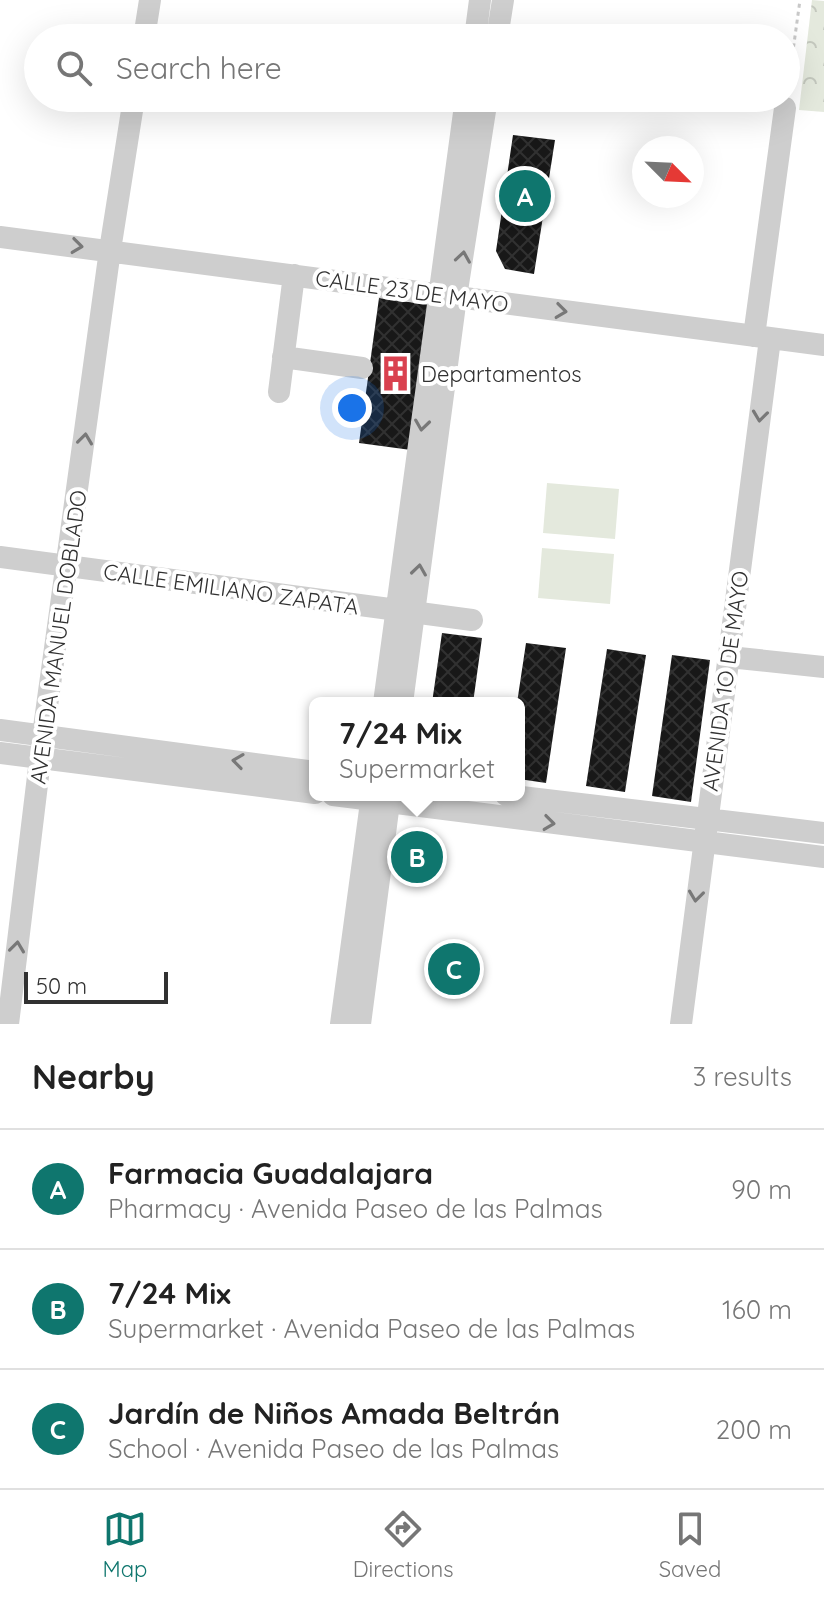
<!DOCTYPE html>
<html lang="en">
<head>
<meta charset="utf-8">
<style>
	body { margin:0; font-family:Quicksand,sans-serif; background:#f2f2f2; color:#222 }
	.compass { position:absolute; left:632px; top:136px; width:72px; height:72px; border-radius:50%; background:#fff; box-shadow:0 8px 32px #0002; rotate:114deg }
	.scale { position:absolute; left:24px; bottom:20px; width:144px; box-sizing:border-box; padding-left:8px; border:4px solid #313131; border-top:0; font-size:22px; line-height:28px; white-space:nowrap; color:#313131; -webkit-text-stroke:6px #fff; paint-order:stroke }
	.you { position:absolute; left:352px; top:408px; width:28px; height:28px; margin:-20px; border:6px solid #fff; border-radius:50%; background:#1a73e8; box-shadow:0 0 0 12px #1a73e833 }
	.badge { display:grid; place-items:center; width:52px; height:52px; border-radius:50%; background:#0f766e; color:#fff; font-size:26px; font-weight:700 }
	.pin { position:absolute; translate:-50% -50%; border:4px solid #fff; box-shadow:0 2px 8px #0006 }
	.popup { position:absolute; left:309px; top:697px; width:216px; height:104px; box-sizing:border-box; display:grid; place-content:center; border-radius:12px; background:#fff; filter:drop-shadow(0 2px 6px #0005); font-size:26px; white-space:nowrap; color:#767676 }
	.popup b { font-size:30px; color:#222 }
	.popup::after { content:''; position:absolute; left:50%; top:100%; margin-left:-16px; border:16px solid transparent; border-top-color:#fff }
	.list { margin:0; padding:0; list-style:none }
	h2 { display:flex; justify-content:space-between; align-items:center; height:104px; margin:0; padding:0 32px; font-size:34px }
	h2 small { font-size:26px; font-weight:400; color:#767676 }
	.list li { display:grid; grid-template-columns:52px 1fr auto; gap:24px; align-items:center; box-sizing:border-box; height:120px; padding:0 32px; border-top:2px solid #e0e0e0 }
	.list b { display:block; font-size:30px; white-space:nowrap }
	.list p { margin:0; font-size:26px; white-space:nowrap; color:#767676 }
	.list em { font-size:26px; font-style:normal; color:#767676 }
	.icon { flex:none; width:44px; height:44px; fill:none; stroke:currentColor; stroke-width:2; stroke-linecap:round; stroke-linejoin:round }
	.map { position:relative; flex:none; width:824px; height:1024px; overflow:hidden }
	.search { position:absolute; background:#fff; box-shadow:0 8px 32px #0002; left:24px; right:24px; top:24px; height:88px; display:flex; align-items:center; gap:20px; box-sizing:border-box; padding:0 28px; border-radius:44px; color:#767676; font-size:30px }
	.sheet { height:464px; background:#fff }
	nav { display:flex; justify-content:space-around; align-items:center; box-sizing:border-box; height:112px; border-top:2px solid #e0e0e0; background:#fff; font-size:22px; color:#767676 }
	nav a { display:grid; justify-items:center; gap:4px }
	nav .on { color:#0f766e }
	.map>svg:first-child { display:block }
	.grass { fill:#e4e9dd }
	.park { fill:url(#park-crowns) }
	.building { fill:url(#building-cross-hatch) }
	.lines { fill:none; stroke-linecap:round; stroke-linejoin:round }
	.path { stroke:#c8c8c8; stroke-width:3; stroke-dasharray:4 4; stroke-linecap:butt }
	.minor { stroke:#cecece; stroke-width:22 }
	.oneway { stroke:#787878 }
	.labels { text-anchor:middle; dominant-baseline:central; stroke-width:8; stroke-linejoin:round; paint-order:stroke }
	.street-label { font-size:22px; fill:#313131; stroke:#fff }
	.poi-label { font-size:22px; fill:#313131; stroke:#fff; text-anchor:start }
</style>
</head>
<body>
<div class="map">
<svg width="824" height="1024" viewBox="0 0 824 1024">
	<defs>
		<pattern id="park-crowns" width="20" height="18" patternUnits="userSpaceOnUse" patternTransform="scale(2)"><rect width="20" height="18" fill="#e4e9dd"/><path d="M2 6a3 3 0 1 1 6 0M12 15a3 3 0 1 1 6 0" fill="none" stroke="#c4c8be"/></pattern>
		<pattern id="building-cross-hatch" width="8" height="8" patternUnits="userSpaceOnUse" patternTransform="scale(2)"><rect width="8" height="8" fill="#181818"/><path d="M0 0l8 8M0 8l8-8" fill="none" stroke="#313131"/></pattern>
	</defs>
	<rect width="100%" height="100%" fill="#fff"/>
	<!-- grass -->
	<path class="grass" d="M547,483l72,6 -4,50 -72,-6z
		M542,548l72,6 -4,50 -72,-6z"/>
	<!-- park -->
	<path class="park" d="M812,0l12,1v111l-25,-2z"/>
	<!-- building -->
	<path class="building" d="M513,135l42,5 -21,134 -29,-5 -9,-18z
		M379,298l52,7 -20,145 -52,-7z
		M442,633l40,5 -9,65h-41z
		M526,643l40,5 -20,135 -27,-4 -2,-76z
		M607,649l39,6 -21,137 -39,-6z
		M672,655l38,5 -19,142 -39,-6z
		M406,832l27,3 -6,46 -27,-3z"/>
	<g class="lines">
		<!-- path -->
		<path class="path" d="M788,87l12,-87"/>
		<!-- minor -->
		<path class="minor" d="M144,38l6,-38
			M475,38l5,-38
			M497,38l6,-38
			M0,237l824,108
			M754,336l31,-228
			M283,357l79,11
			M279,392l15,-117
			M0,557l472,63
			M729,657l95,10
			M384,703l82,-605
			M402,703l54,-406 31,-199
			M0,730l315,42
			M0,753l315,40
			M333,795l491,62
			M506,795l318,38
			M8,1024l35,-289 67,-485 24,-152
			M341,1024l31,-229
			M360,1024l30,-229
			M681,1024l89,-685"/>
	</g>
	<!-- one-way arrows -->
	<defs><path id="oneway-chevron" d="M-2-3.5L2.5 0L-2 3.5" fill="none" stroke-width="1.6" stroke-linecap="round" stroke-linejoin="round" transform="scale(2)"/></defs>
	<g class="oneway">
		<use href="#oneway-chevron" transform="translate(77 246) rotate(7)"/>
		<use href="#oneway-chevron" transform="translate(463 257) rotate(-81)"/>
		<use href="#oneway-chevron" transform="translate(561 311) rotate(7)"/>
		<use href="#oneway-chevron" transform="translate(760 416) rotate(97)"/>
		<use href="#oneway-chevron" transform="translate(422 425) rotate(98)"/>
		<use href="#oneway-chevron" transform="translate(85 439) rotate(-83)"/>
		<use href="#oneway-chevron" transform="translate(419 570) rotate(-82)"/>
		<use href="#oneway-chevron" transform="translate(238 761) rotate(-172)"/>
		<use href="#oneway-chevron" transform="translate(549 823) rotate(7)"/>
		<use href="#oneway-chevron" transform="translate(696 896) rotate(97)"/>
		<use href="#oneway-chevron" transform="translate(17 947) rotate(-83)"/>
	</g>
	<!-- icons -->
	<defs>
		<symbol id="building-bare" viewBox="-9 -9 18 18"><path d="M-4-6H4V6H1V3H-1V6H-4ZM-2.5-4.3h1.7v1.8h-1.7ZM.8-4.3h1.7v1.8H.8ZM-2.5-1h1.7V.8h-1.7ZM.8-1h1.7V.8H.8Z" fill="#d9414f" stroke="#fff" stroke-width="2.5" paint-order="stroke"/></symbol>
	</defs>
	<g fill-rule="evenodd">
		<use href="#building-bare" x="370" y="348" width="51" height="51"/>
	</g>
	<g class="labels">
		<!-- street labels -->
		<g class="street-label">
			<text transform="translate(412 291) rotate(8)">CALLE 23 DE MAYO</text>
			<text transform="translate(231 589) rotate(8)">CALLE EMILIANO ZAPATA</text>
			<text transform="translate(58 637) rotate(-82)">AVENIDA MANUEL DOBLADO</text>
			<text transform="translate(725 681) rotate(-82)">AVENIDA 1O DE MAYO</text>
		</g>
		<!-- poi labels -->
		<g class="poi-label">
			<text x="421" y="374">Departamentos</text>
		</g>
	</g>
</svg>
<svg class="compass" viewBox="-18 -18 36 36"><path d="M0-13l5 13h-10z" fill="#e53935"/><path d="M0 13l5-13h-10z" fill="#767676"/></svg>
<div class="scale">50 m</div>
<div class="you"></div>
<div class="pin badge" style="left:525px;top:196px">A</div>
<div class="pin badge" style="left:417px;top:857px">B</div>
<div class="popup"><b>7/24 Mix</b>Supermarket</div>
<div class="pin badge" style="left:454px;top:969px">C</div>
<div class="search"><svg class="icon" aria-label="search" viewBox="0 0 24 24"><circle cx="10" cy="10" r="6"/><path d="M15 15l6 6"/></svg>Search here</div>
</div>
<section class="sheet">
<h2>Nearby<small>3 results</small></h2>
<ul class="list">
<li><span class="badge">A</span><div><b>Farmacia Guadalajara</b><p>Pharmacy · Avenida Paseo de las Palmas</p></div><em>90 m</em></li>
<li><span class="badge">B</span><div><b>7/24 Mix</b><p>Supermarket · Avenida Paseo de las Palmas</p></div><em>160 m</em></li>
<li><span class="badge">C</span><div><b>Jardín de Niños Amada Beltrán</b><p>School · Avenida Paseo de las Palmas</p></div><em>200 m</em></li>
</ul>
</section>
<nav>
<a class="on"><svg class="icon" aria-label="map" viewBox="0 0 24 24"><path d="M3 6l6-2 6 2 6-2v14l-6 2-6-2-6 2zM9 4v14M15 6v14"/></svg>Map</a>
<a><svg class="icon" aria-label="directions" viewBox="0 0 24 24"><path d="M12 3l9 9-9 9-9-9zM9 14v-3h6M13 9l2 2-2 2"/></svg>Directions</a>
<a><svg class="icon" aria-label="saved" viewBox="0 0 24 24"><path d="M7 4h10v16l-5-4-5 4z"/></svg>Saved</a>
</nav>
</body>
</html>
